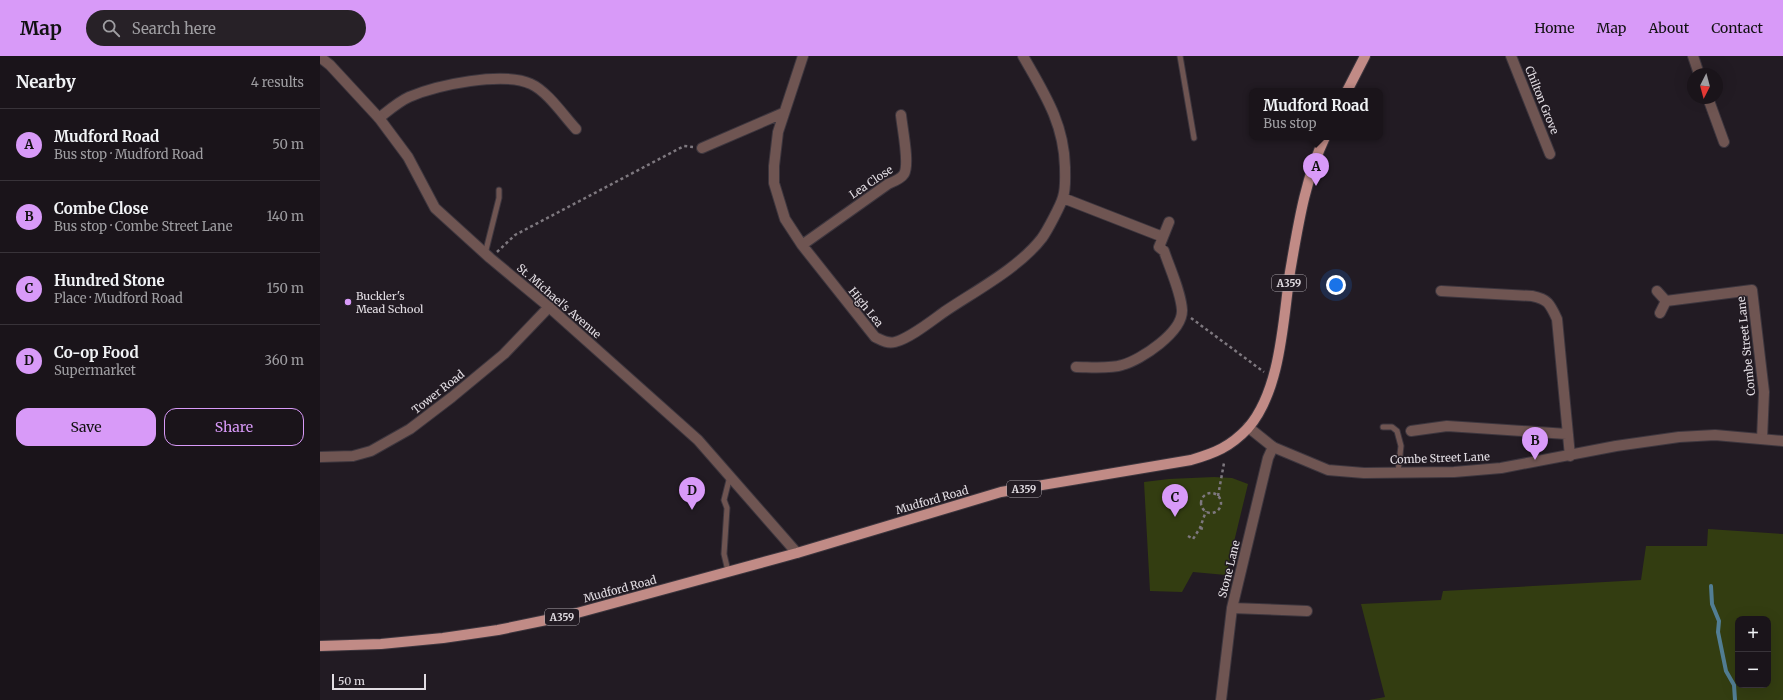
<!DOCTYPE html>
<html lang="en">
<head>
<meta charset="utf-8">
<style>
	body { margin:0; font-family:Merriweather,serif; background:#272127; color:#f1f3f6 }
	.controls { position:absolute; right:12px; bottom:12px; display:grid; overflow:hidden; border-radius:8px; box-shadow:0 4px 16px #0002 }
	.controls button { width:36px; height:36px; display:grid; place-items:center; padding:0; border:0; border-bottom:1px solid #383339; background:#1a141a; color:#f1f3f6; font:20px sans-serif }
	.compass { position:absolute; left:1367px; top:12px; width:36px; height:36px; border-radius:50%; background:#1a141a; box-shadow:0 4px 16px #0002; rotate:186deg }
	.scale { position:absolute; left:12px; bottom:10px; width:94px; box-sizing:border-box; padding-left:4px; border:2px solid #e2dde3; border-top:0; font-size:11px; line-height:14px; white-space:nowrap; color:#e2dde3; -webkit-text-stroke:3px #221b23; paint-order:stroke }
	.you { position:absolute; left:1016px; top:229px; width:14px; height:14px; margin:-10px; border:3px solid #fff; border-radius:50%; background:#1a73e8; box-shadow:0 0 0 6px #1a73e833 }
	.badge { display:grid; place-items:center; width:26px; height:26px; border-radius:50%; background:#d89af8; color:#111; font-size:13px; font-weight:700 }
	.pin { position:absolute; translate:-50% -33px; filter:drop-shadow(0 1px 2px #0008) }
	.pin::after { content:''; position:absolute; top:21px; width:14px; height:12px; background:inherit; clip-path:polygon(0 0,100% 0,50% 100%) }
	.popup { position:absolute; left:929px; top:32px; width:134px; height:52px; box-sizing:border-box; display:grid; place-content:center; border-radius:8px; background:#1a141a; filter:drop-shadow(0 1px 3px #0005); font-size:13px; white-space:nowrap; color:#9f9ea2 }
	.popup b { font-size:15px; color:#f1f3f6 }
	.popup::after { content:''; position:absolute; left:50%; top:100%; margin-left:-8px; border:8px solid transparent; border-top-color:#1a141a }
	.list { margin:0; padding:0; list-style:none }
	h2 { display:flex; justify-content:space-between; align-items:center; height:52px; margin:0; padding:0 16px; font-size:17px }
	h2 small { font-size:13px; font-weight:400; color:#9f9ea2 }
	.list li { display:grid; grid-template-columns:26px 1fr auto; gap:12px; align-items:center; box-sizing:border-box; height:72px; padding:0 16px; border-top:1px solid #383339 }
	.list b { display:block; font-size:15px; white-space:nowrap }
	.list p { margin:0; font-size:13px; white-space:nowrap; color:#9f9ea2 }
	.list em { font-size:13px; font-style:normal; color:#9f9ea2 }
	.actions { display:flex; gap:8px; padding:12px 16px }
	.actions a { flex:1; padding:9px 0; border:1px solid #d89af8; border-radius:12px; text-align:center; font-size:14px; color:#d89af8 }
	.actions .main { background:#d89af8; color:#111 }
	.icon { flex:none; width:22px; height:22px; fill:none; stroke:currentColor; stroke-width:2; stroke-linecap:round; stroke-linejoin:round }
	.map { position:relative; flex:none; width:1463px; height:644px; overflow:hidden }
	header { display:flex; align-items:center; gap:24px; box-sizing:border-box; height:56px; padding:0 20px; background:#d89af8; color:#111 }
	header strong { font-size:19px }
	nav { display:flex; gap:22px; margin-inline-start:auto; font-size:14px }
	.search { width:280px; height:36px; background:#272127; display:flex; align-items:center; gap:10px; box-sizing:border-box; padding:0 14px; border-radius:22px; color:#9f9ea2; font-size:15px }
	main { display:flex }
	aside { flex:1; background:#1a141a }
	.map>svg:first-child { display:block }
	.green { fill:#333d11; fill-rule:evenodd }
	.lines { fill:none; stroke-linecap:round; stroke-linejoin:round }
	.stream { stroke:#527e94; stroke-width:4 }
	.service-casing { stroke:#3d363e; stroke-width:7 }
	.minor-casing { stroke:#3d363e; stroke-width:12 }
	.tertiary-casing { stroke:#3d363e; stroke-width:12 }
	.primary-casing { stroke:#3d363e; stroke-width:12 }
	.path { stroke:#7e787f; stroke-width:2.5; stroke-dasharray:3 3; stroke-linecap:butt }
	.service { stroke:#6f5552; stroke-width:5 }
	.minor { stroke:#6f5552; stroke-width:10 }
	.tertiary { stroke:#6f5552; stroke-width:10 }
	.primary { stroke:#c18b86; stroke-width:10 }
	.poi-dot { fill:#d89af8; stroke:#221b23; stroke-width:1.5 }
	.labels { text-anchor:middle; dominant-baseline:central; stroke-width:3; stroke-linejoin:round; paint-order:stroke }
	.shield { fill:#221b23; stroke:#a8a3a9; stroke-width:1 }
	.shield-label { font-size:10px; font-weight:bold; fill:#e2dde3 }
	.street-label { font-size:11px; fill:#e2dde3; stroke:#221b23 }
	.poi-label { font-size:11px; fill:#e2dde3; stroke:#221b23; text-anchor:start }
</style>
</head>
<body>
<header>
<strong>Map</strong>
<div class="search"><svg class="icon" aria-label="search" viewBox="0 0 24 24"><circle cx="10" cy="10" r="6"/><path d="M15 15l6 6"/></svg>Search here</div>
<nav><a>Home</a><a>Map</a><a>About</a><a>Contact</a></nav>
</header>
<main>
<aside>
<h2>Nearby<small>4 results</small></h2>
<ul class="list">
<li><span class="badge">A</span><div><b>Mudford Road</b><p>Bus stop · Mudford Road</p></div><em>50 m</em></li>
<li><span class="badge">B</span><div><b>Combe Close</b><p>Bus stop · Combe Street Lane</p></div><em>140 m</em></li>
<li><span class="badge">C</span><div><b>Hundred Stone</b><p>Place · Mudford Road</p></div><em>150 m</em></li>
<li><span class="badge">D</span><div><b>Co-op Food</b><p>Supermarket</p></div><em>360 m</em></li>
</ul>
<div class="actions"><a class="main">Save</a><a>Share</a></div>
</aside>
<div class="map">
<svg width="1463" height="644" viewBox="0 0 1463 644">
	<rect width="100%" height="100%" fill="#221b23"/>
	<!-- green -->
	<path class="green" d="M894,421l18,1 16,6 -22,91 -33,-3 -11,20 -32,-1 -6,-109 25,-3z
		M1388,473l75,5v166h-414l16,-3 -24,-93 80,-4 2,-9 198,-11 5,-34h61zM1418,563h30v66h-30z"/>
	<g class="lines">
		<!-- stream -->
		<path class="stream" d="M1391,530l1,18 7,17 -1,11 8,39 8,14 1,15"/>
		<defs>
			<path id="service" d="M860,0l14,82
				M165,198l14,-56v-8
				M1063,371h9l5,4 4,15 -3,26
				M408,515l-4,-17 3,-46 -3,-8 6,-24"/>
			<path id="minor" d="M483,0l-25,76 -4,34v17l11,36 17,26 73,92c6,3 12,7 20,5 15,-4 35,-20 49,-30 31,-21 75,-44 98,-74 5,-7 19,-33 21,-41 3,-9 2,-20 2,-30 -1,-44 -21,-74 -42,-111
				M1191,0l39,98
				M1373,0l6,18
				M1388,42l16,44
				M59,62c9,-7 19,-16 30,-21 28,-12 94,-26 122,-13 16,7 33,32 45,45
				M382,92l81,-35
				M743,142l100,39
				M482,189l86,-61c5,-2 13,-5 16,-10 6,-10 -2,-47 -3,-59
				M1121,235l91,5c16,3 18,8 25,23l13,137
				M1337,235l9,10 -6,12
				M1346,245l86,-11 12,102 -2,47
				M756,311c13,0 34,2 46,-2 19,-5 61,-33 60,-55 -1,-18 -12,-41 -18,-59l-5,-4 10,-25
				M1091,375l36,-5 120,8
				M0,401l33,-1 18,-5 39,-22 42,-32 52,-43 45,-47
				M912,552l75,3
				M901,644l11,-92 36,-150 5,-11"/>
			<path id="tertiary" d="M0,1l10,8 49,53 29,39 27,51 55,50 59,49 149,133 99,113
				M928,371l25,20 55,23 36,3 90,-1 47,-4 115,-22 63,-9 36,-2 68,6"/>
			<path id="primary" d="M1027,35l18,-35
				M0,590l61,-2 62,-6 55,-8 68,-14 231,-63 204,-61 190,-32c24,-7 39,-13 57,-32 33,-38 35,-108 42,-156 8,-46 15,-93 35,-135"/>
		</defs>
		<!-- service casing -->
		<use href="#service" class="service-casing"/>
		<!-- minor casing -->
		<use href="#minor" class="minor-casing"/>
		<!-- tertiary casing -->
		<use href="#tertiary" class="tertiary-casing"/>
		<!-- primary casing -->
		<use href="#primary" class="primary-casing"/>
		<!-- path -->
		<path class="path" d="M177,196l18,-17 169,-89 9,1
			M871,262l73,54
			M881 447a10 10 0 1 1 20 0a10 10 0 1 1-20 0Z
			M898,440l6,-33
			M880,472l4,1
			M868,480l5,3 7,-11 6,-17"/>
		<!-- service -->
		<use href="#service" class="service"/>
		<!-- minor -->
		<use href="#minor" class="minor"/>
		<!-- tertiary -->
		<use href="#tertiary" class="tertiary"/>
		<!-- primary -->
		<use href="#primary" class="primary"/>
	</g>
	<!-- markers -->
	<circle class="poi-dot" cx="28" cy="246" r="4"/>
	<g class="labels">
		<!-- shield labels -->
		<g class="shield">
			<rect x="952" y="219" width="34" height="16" rx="3"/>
			<rect x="687" y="425" width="34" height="16" rx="3"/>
			<rect x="225" y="553" width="34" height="16" rx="3"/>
		</g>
		<g class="shield-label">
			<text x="969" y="227">A359</text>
			<text x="704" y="433">A359</text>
			<text x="242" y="561">A359</text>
		</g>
		<!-- street labels -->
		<g class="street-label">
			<text transform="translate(1222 44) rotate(68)">Chilton Grove</text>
			<text transform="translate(551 126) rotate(-34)">Lea Close</text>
			<text transform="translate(239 245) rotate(41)">St. Michael's Avenue</text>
			<text transform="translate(546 251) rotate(51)">High Lea</text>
			<text transform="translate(1426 290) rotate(-96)">Combe Street Lane</text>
			<text transform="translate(118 336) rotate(-38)">Tower Road</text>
			<text transform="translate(1120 402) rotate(-2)">Combe Street Lane</text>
			<text transform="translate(612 444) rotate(-16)">Mudford Road</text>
			<text transform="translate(909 513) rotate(-76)">Stone Lane</text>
			<text transform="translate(300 533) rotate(-15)">Mudford Road</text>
		</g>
		<!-- poi labels -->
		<g class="poi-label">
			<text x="36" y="240">Buckler's<tspan x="36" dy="13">Mead School</tspan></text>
		</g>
	</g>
</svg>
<div class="controls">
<button>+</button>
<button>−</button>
</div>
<svg class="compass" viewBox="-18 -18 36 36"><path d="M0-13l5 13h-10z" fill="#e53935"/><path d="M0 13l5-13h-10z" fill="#9f9ea2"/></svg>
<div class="scale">50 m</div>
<div class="you"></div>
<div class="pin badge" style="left:996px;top:130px">A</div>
<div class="popup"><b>Mudford Road</b>Bus stop</div>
<div class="pin badge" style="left:1215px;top:404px">B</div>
<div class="pin badge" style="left:855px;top:461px">C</div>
<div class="pin badge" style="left:372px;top:454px">D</div>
</div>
</main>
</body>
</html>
